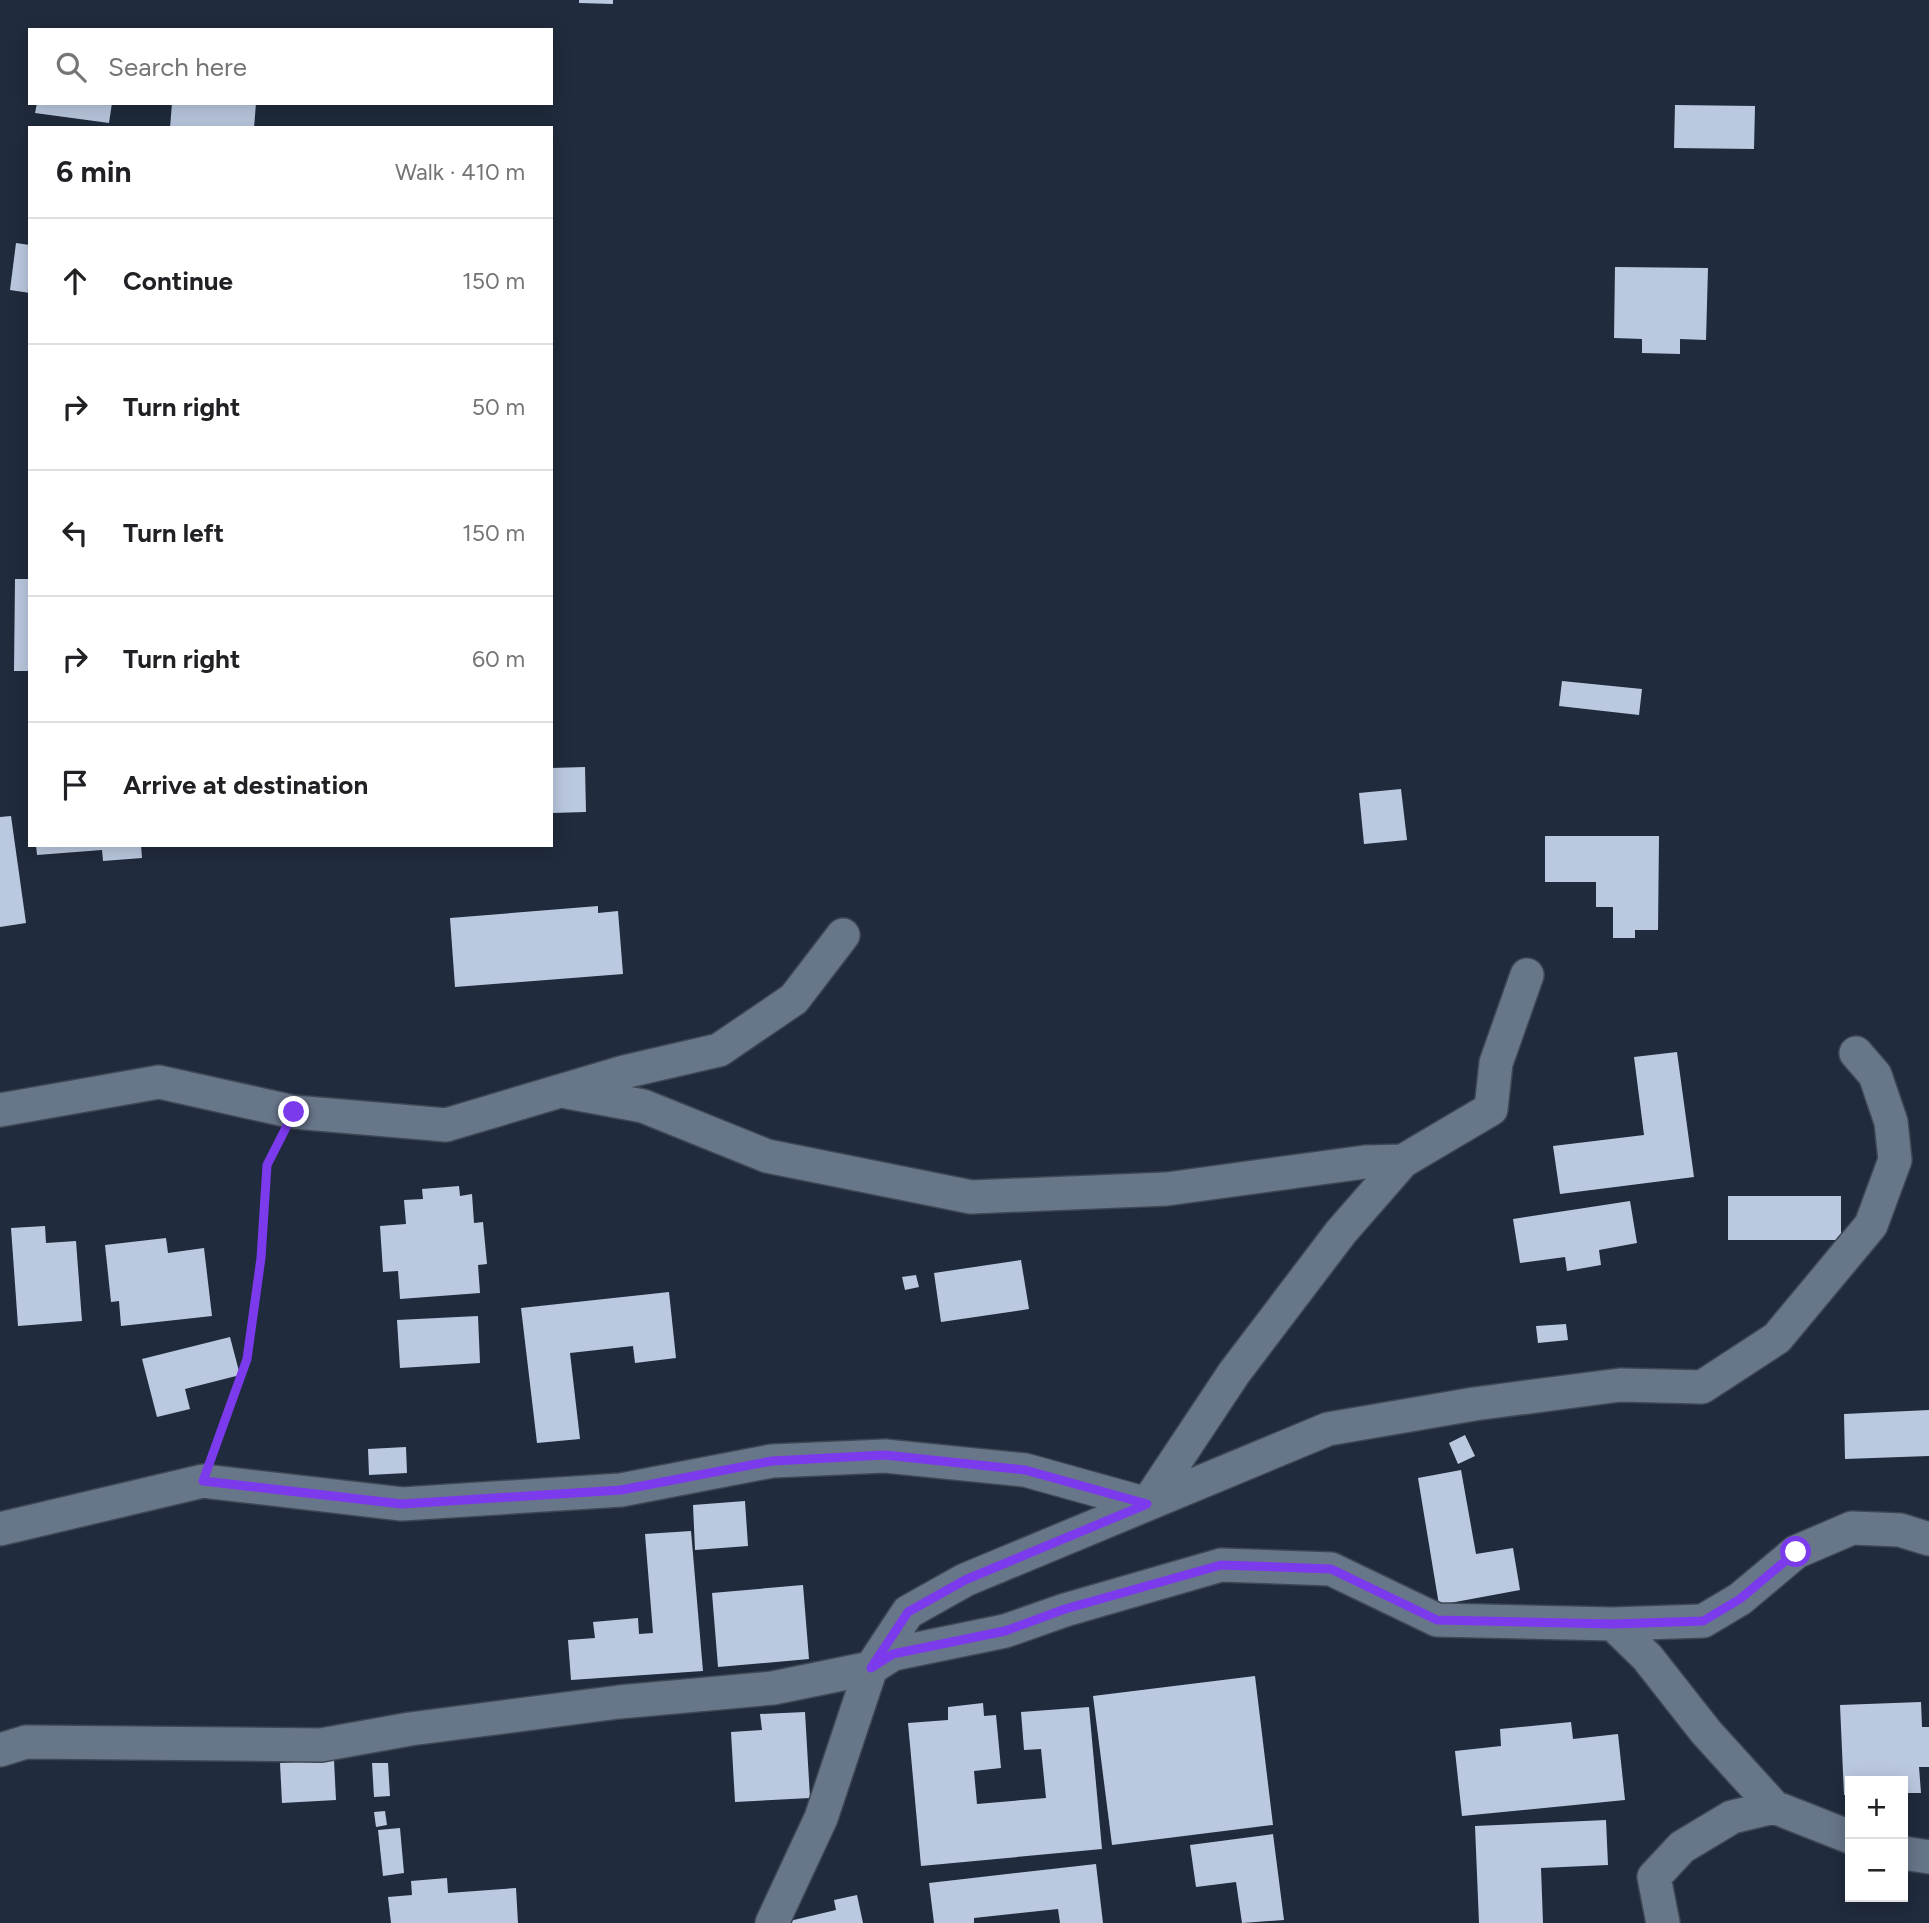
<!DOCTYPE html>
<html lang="en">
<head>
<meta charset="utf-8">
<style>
	body { margin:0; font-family:Figtree,sans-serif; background:#f2f2f2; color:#202124 }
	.controls { position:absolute; right:21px; bottom:21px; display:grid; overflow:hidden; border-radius:0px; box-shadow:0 4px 18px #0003 }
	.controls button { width:63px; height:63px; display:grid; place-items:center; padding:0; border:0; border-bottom:2px solid #e0e0e0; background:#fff; color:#202124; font:35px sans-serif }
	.stop { position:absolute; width:21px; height:21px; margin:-16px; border:5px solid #7c3aed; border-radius:50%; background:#fff }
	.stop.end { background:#7c3aed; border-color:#fff; box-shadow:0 2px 7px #0008 }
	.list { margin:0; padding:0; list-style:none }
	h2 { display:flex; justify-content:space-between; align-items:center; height:91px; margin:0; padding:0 28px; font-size:30px }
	h2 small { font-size:23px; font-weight:400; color:#757577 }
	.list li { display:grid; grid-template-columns:46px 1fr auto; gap:21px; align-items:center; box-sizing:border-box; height:126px; padding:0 28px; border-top:2px solid #e0e0e0 }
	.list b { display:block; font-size:26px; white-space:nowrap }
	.list em { font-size:23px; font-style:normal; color:#757577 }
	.icon { flex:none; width:38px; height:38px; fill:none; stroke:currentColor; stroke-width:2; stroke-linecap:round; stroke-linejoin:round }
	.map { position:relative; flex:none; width:1929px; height:1923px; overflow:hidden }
	.search { position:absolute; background:#fff; box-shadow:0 4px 18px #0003; left:28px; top:28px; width:525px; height:77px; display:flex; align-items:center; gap:18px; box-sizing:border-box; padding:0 24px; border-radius:0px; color:#757577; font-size:26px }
	.panel { position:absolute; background:#fff; box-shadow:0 4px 18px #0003; left:28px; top:126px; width:525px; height:721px; border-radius:0px }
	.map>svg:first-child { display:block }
	.building { fill:#bbc9e0 }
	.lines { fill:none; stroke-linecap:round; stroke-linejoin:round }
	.minor-casing { stroke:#3e4755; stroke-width:36 }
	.path { stroke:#757f8e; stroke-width:4.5; stroke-dasharray:5 5; stroke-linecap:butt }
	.minor { stroke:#68768a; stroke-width:33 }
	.route { stroke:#7c3aed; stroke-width:9 }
</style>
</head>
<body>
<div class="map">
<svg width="1929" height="1923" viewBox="0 0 1929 1923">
	<rect width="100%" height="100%" fill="#202b3d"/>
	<!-- building -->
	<path class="building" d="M579,0h34v4l-34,-1z
		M37,103h75l-3,20 -74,-10z
		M172,103h84l-2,25h-84z
		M1675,105l80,1 -1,43 -80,-1z
		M16,243l14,2v48l-20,-3z
		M1615,267l93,1 -2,72 -26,-1v15l-38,-1v-14l-28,-1z
		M15,579h15v92h-16z
		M1562,681l80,8 -3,26 -80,-9z
		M585,767l1,45 -34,1 -1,-45z
		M1401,789l6,51 -43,4 -5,-51z
		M11,816l15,107 -26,4v-110z
		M1545,836h114l-1,94h-23v8h-22v-31h-17v-25h-51z
		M36,845h105l1,13 -39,3 -1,-11 -65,5z
		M598,906v7l20,-2 5,63 -168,13 -5,-69z
		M1677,1052l17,125 -134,17 -7,-48 91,-11 -10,-78z
		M459,1186l1,10 12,-2 2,29 9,-1 4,42 -9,1 2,28 -80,6 -2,-28 -15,1 -3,-46 26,-2 -2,-24 19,-1 -1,-10z
		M1728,1196h113v44h-113z
		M1630,1201l7,42 -38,7 2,15 -34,6 -2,-14 -45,6 -7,-44z
		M45,1226l1,17 30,-2 6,80 -64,5 -7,-98z
		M166,1238l2,15 36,-5 8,68 -91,10 -2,-25 -8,1 -6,-57z
		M1021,1260l8,49 -88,13 -7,-49z
		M916,1275l3,12 -14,3 -3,-13z
		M669,1292l7,66 -41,5 -2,-17 -63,7 10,86 -43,4 -16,-135z
		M478,1316l2,47 -80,5 -3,-48z
		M1566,1324l2,16 -30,3 -2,-17z
		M230,1337l10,38 -55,14 5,20 -33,8 -15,-58z
		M1929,1410v46l-84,3 -1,-45z
		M1465,1435l10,21 -17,8 -9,-21z
		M406,1447l1,26 -38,2 -1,-26z
		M1461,1470l15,84 37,-6 7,42 -81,15 -21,-127z
		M745,1501l3,45 -53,4 -2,-45z
		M691,1531l12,140 -132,9 -3,-40 27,-2 -2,-16 45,-4 1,16 14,-1 -8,-99z
		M803,1585l6,74 -91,8 -6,-74z
		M1255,1676l18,149 -161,20 -19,-149z
		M1921,1702l1,25h7v40h-10l2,26h-18v-12h-53v14h-6l-4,-90z
		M983,1703l1,13 12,-1 5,53 -27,3 3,33 69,-6 -5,-49 -17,1 -3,-38 68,-5 13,142 -181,17 -13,-143 40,-3v-13z
		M805,1712l5,86 -75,4 -4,-70 31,-2 -2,-16z
		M1571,1722l2,17 45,-5 7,66 -163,16 -7,-65 46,-5 -1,-17z
		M334,1760l2,40 -54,3 -2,-40z
		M372,1763h16l2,33 -16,1z
		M385,1811l2,14 -11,2 -2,-15z
		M1606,1820l2,45 -67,3 2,55h-64l-4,-97z
		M400,1828l4,45 -21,3 -5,-46z
		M1273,1834l11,86 -42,3 -6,-41 -40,5 -6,-42z
		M1096,1864l7,59h-43l-2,-14 -84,9v5h-40l-5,-40z
		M447,1878l1,15 68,-5 2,35h-127l-3,-26 24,-2 -1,-14z
		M857,1895l6,28h-82l55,-13 -2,-10z"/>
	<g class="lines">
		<defs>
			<path id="minor" d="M567,1092l76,14 124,50 204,41 196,-8 198,-27 38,-1
				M0,1110l159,-28 135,30 152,13 178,-53 95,-22 75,-51 49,-64
				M0,1529l203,-48 199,23 219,-14 151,-29 113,-5 140,14 122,34 87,-131 107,-141 62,-71 88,-52 5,-46 31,-88
				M1613,1624l34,33 59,75 68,75 76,30
				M0,1750l26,-8 295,3 89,-16 209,-27 154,-14 98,-20 22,-14 112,-23 60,-21 156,-45 110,4 106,51 176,4 90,-3 37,-22 56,-47 56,-24 48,2 29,9
				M1903,1853l26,4
				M772,1923l49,-105 50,-150 37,-56 57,-32 363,-151 146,-25 146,-19 82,2 75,-49 94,-113 24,-65 -4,-38 -16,-47 -19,-22
				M1663,1923l-9,-46 28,-30 50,-30 42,-10"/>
		</defs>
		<!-- minor casing -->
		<use href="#minor" class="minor-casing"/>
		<!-- path -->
		<path class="path" d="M217,1444l30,-85 15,-101 4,-93 10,-18"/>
		<!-- minor -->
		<use href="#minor" class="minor"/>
	</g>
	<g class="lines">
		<!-- route -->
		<path class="route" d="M294,1112l-27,53 -6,93 -14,101 -44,122 199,23 219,-14 151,-29 113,-6 140,15 122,34 -182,76 -57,32 -37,56 22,-14 112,-23 60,-22 156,-44 110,4 106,51 176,4 90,-3 37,-22 56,-47"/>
	</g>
</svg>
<div class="controls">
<button>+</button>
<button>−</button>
</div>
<div class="stop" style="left:1796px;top:1552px"></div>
<div class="stop end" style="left:294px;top:1112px"></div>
<div class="search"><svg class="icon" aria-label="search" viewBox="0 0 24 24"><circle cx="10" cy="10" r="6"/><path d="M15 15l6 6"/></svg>Search here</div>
<section class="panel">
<h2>6 min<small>Walk · 410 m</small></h2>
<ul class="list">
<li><svg class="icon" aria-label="ahead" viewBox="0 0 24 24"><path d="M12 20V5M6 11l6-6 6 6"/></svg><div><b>Continue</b></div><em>150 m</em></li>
<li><svg class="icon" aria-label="right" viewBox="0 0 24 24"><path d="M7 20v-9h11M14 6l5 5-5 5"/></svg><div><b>Turn right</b></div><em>50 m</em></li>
<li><svg class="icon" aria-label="left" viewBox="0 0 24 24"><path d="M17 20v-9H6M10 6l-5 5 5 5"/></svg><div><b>Turn left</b></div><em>150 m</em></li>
<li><svg class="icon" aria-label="right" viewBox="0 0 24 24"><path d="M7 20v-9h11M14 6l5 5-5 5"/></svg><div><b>Turn right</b></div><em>60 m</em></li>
<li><svg class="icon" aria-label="arrive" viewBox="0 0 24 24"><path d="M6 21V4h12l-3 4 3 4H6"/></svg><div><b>Arrive at destination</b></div></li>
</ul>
</section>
</div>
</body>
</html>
